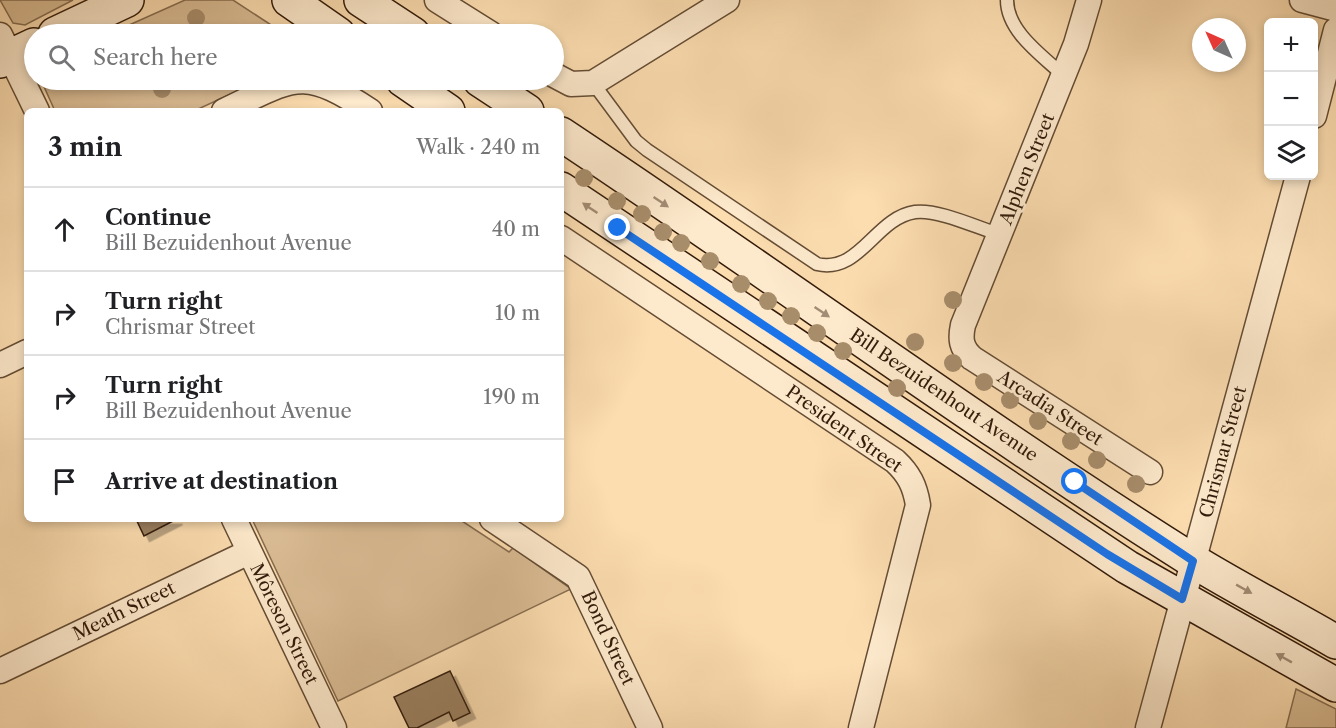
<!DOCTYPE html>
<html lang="en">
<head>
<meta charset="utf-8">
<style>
	body { margin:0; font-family:"Libre Caslon Text",serif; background:#f2f2f2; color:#202124 }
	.controls { position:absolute; right:18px; top:18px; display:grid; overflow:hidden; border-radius:9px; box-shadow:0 3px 9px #0003 }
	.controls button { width:54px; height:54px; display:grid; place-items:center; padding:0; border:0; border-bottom:2px solid #e0e0e0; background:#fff; color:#202124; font:30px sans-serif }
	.compass { position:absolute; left:1192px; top:18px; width:54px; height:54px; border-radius:50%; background:#fff; box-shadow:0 3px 9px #0003; rotate:315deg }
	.stop { position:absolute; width:18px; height:18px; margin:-14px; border:4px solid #1a73e8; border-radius:50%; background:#fff }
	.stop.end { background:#1a73e8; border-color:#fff; box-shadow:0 2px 6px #0008 }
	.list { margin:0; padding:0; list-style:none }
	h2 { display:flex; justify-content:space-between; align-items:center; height:78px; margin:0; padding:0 24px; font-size:26px }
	h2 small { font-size:20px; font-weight:400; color:#757577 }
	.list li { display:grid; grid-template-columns:39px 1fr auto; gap:18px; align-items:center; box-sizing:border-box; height:84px; padding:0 24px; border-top:2px solid #e0e0e0 }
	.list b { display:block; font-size:22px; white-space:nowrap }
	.list p { margin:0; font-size:20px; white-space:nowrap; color:#757577 }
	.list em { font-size:20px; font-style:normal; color:#757577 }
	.icon { flex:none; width:33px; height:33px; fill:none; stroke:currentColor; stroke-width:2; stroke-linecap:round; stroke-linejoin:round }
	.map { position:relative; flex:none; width:1336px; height:728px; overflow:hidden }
	.search { position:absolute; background:#fff; box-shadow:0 3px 9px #0003; left:24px; top:24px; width:540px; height:66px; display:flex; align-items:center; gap:15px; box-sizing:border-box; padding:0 21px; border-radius:33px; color:#757577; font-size:22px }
	.panel { position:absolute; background:#fff; box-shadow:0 3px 9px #0003; left:24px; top:108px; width:540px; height:414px; border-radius:9px }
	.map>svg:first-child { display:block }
	.green { fill:#dabc94; stroke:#866c4f; stroke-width:1.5 }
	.building { fill:#9b8060; stroke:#321b0a; stroke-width:1.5; filter:url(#shadow) }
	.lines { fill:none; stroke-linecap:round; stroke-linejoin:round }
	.lane-casing { stroke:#644c34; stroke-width:15 }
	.street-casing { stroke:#644c34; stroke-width:27 }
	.secondary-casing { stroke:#321b0a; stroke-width:36 }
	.lane { stroke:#fde9cc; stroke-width:12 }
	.street { stroke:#fde9cc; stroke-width:24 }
	.secondary { stroke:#fde9cc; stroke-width:33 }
	.tree { fill:#a88d6b }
	.oneway { fill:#a28c75 }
	.route { stroke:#1a73e8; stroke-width:8 }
	.labels { text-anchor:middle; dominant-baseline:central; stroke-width:5; stroke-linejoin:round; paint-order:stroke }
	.street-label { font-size:18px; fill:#321b0a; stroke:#fde9cc }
</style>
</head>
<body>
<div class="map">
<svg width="1336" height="728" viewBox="0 0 1336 728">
	<defs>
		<filter id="shadow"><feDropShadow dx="5.5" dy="5.5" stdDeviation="0" flood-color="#0004"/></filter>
	</defs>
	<rect width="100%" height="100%" fill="#fcddb0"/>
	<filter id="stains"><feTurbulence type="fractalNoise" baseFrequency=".00333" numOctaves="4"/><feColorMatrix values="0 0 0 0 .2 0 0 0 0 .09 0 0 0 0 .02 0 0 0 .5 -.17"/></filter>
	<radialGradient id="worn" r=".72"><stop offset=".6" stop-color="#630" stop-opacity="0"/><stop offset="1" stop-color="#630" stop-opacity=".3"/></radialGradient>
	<!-- green -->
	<path class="green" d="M0,0h73l-48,25 -12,-2z
		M185,0h48l52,34h-176z
		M41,80h220l-67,31h-139z
		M252,519h207l50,33 4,-4 58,41 -233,112z
		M1296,689l40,20v19h-50z"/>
	<!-- building -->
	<path class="building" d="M136,519h41l-33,17z
		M450,671l20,42 -17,8 -4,-9 -32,16h-8l-15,-31z"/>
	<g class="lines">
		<defs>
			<path id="lane" d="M1007,0c0,32 36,56 57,76
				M593,83l43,58 11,9 170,114c43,10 58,-46 98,-52 23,-3 63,16 86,23"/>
			<path id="street" d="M437,0l54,34
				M1089,0l-13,44 -113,281c-3,14 -2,23 9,33l178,114
				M1302,0l34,9
				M0,35l37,76
				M554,75l17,9 22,-1 134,-83
				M224,111c70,-33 77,-46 146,0
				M1314,116l22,-86
				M561,238l334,223c14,13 20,25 23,44l-57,223
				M0,365l27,-13
				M234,519l100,209
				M492,519l86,58 72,151
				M0,671l249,-119
				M1148,728l150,-552"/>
			<path id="secondary" d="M289,0l49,34
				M361,0l52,34
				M55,34l72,-34
				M0,61l34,-16
				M403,80l45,31
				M480,80l47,31
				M561,134c211,140 415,290 629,425 47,29 98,55 146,83
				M561,189l566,378 209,118"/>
		</defs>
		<!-- lane casing -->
		<use href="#lane" class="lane-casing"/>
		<!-- street casing -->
		<use href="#street" class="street-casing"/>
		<!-- secondary casing -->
		<use href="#secondary" class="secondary-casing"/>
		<!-- lane -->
		<use href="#lane" class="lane"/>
		<!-- street -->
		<use href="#street" class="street"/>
		<!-- secondary -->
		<use href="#secondary" class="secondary"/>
	</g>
	<!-- trees -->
	<g class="tree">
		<circle cx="196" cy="18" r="9"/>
		<circle cx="162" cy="89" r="9"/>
		<circle cx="584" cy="178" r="9"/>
		<circle cx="617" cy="201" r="9"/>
		<circle cx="642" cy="214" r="9"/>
		<circle cx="663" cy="232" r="9"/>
		<circle cx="681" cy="243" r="9"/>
		<circle cx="710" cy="261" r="9"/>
		<circle cx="741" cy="284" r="9"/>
		<circle cx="953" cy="300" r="9"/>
		<circle cx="768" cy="301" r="9"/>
		<circle cx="791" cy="316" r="9"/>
		<circle cx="817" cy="333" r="9"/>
		<circle cx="915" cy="342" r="9"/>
		<circle cx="843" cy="351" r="9"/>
		<circle cx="953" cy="363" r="9"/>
		<circle cx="984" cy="382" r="9"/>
		<circle cx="897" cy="388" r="9"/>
		<circle cx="1010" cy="400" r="9"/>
		<circle cx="1038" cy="421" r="9"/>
		<circle cx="1071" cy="441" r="9"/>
		<circle cx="1097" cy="460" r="9"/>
		<circle cx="1136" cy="484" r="9"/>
	</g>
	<!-- one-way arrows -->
	<defs><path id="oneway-solid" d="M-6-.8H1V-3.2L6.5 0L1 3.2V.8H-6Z" transform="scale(1.5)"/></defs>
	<g class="oneway">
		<use href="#oneway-solid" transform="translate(661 202) rotate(34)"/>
		<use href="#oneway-solid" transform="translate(590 208) rotate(-146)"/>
		<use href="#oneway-solid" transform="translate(822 312) rotate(34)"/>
		<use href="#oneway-solid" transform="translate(1244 589) rotate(29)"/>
		<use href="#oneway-solid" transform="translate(1284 658) rotate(-151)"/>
	</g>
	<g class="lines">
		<!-- route -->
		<path class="route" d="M618,228l489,326 75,45 11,-38 -118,-79"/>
	</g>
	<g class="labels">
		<!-- street labels -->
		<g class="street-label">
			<text transform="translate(1027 169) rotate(-68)">Alphen Street</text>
			<text transform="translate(944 395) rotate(34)">Bill Bezuidenhout Avenue</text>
			<text transform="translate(1050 408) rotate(33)">Arcadia Street</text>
			<text transform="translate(844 429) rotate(35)">President Street</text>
			<text transform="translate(1223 452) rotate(-75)">Chrismar Street</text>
			<text transform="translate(124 611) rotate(-26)">Meath Street</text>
			<text transform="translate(284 624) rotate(64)">Môreson Street</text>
			<text transform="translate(608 638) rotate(65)">Bond Street</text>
		</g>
	</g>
	<rect width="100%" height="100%" filter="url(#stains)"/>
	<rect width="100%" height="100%" fill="url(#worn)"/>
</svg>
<div class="controls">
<button>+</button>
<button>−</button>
<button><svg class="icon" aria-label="layers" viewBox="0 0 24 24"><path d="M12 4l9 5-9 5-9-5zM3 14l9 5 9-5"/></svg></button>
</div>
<svg class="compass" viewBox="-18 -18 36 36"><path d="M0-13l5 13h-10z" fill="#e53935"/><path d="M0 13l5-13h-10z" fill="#757577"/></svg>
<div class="stop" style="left:1075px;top:482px"></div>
<div class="stop end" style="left:618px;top:228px"></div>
<div class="search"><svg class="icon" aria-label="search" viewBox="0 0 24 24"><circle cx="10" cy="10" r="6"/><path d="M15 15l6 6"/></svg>Search here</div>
<section class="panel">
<h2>3 min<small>Walk · 240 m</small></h2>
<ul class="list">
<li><svg class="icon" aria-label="ahead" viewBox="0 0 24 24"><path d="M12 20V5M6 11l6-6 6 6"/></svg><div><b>Continue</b><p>Bill Bezuidenhout Avenue</p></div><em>40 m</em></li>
<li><svg class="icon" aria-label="right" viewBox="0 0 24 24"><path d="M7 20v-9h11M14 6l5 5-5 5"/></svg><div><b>Turn right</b><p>Chrismar Street</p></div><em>10 m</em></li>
<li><svg class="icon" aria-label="right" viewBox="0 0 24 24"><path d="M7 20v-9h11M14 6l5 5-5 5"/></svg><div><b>Turn right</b><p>Bill Bezuidenhout Avenue</p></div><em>190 m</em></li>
<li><svg class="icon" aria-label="arrive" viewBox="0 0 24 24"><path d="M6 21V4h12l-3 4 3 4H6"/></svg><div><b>Arrive at destination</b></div></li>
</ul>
</section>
</div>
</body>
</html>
